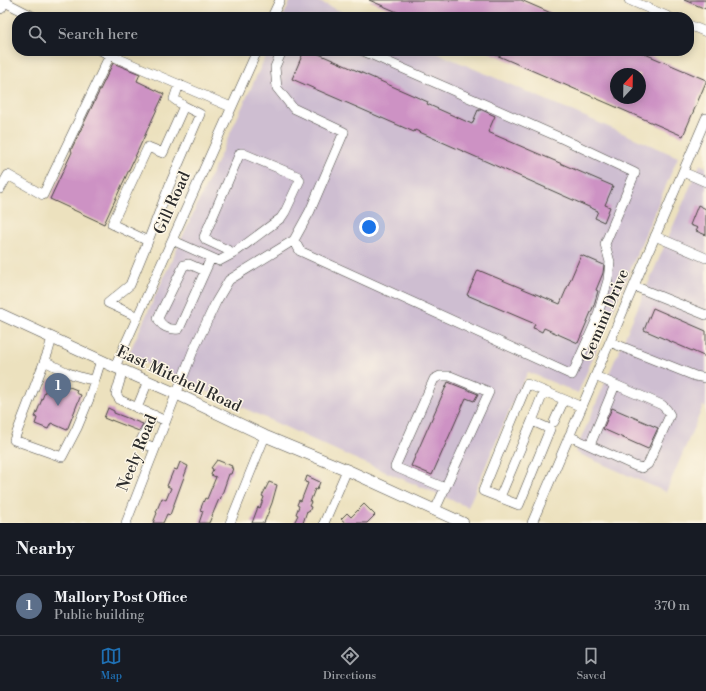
<!DOCTYPE html>
<html lang="en">
<head>
<meta charset="utf-8">
<style>
	body { margin:0; font-family:"Libre Bodoni",serif; background:#242831; color:#f1f3f6 }
	.compass { position:absolute; left:610px; top:68px; width:36px; height:36px; border-radius:50%; background:#171b24; box-shadow:0 2px 10px #0003; rotate:22deg }
	.you { position:absolute; left:369px; top:227px; width:14px; height:14px; margin:-10px; border:3px solid #fff; border-radius:50%; background:#1a73e8; box-shadow:0 0 0 6px #1a73e833 }
	.badge { display:grid; place-items:center; width:26px; height:26px; border-radius:50%; background:#1f6fb2; color:#fff; font-size:13px; font-weight:700 }
	.pin { position:absolute; translate:-50% -33px; filter:drop-shadow(0 1px 2px #0008) }
	.pin::after { content:''; position:absolute; top:21px; width:14px; height:12px; background:inherit; clip-path:polygon(0 0,100% 0,50% 100%) }
	.list { margin:0; padding:0; list-style:none }
	h2 { display:flex; justify-content:space-between; align-items:center; height:52px; margin:0; padding:0 16px; font-size:17px }
	h2 small { font-size:13px; font-weight:400; color:#9ea1a6 }
	.list li { display:grid; grid-template-columns:26px 1fr auto; gap:12px; align-items:center; box-sizing:border-box; height:60px; padding:0 16px; border-top:1px solid #363941 }
	.list b { display:block; font-size:15px; white-space:nowrap }
	.list p { margin:0; font-size:13px; white-space:nowrap; color:#9ea1a6 }
	.list em { font-size:13px; font-style:normal; color:#9ea1a6 }
	.icon { flex:none; width:22px; height:22px; fill:none; stroke:currentColor; stroke-width:2; stroke-linecap:round; stroke-linejoin:round }
	.map { position:relative; flex:none; width:706px; height:523px; overflow:hidden }
	.search { position:absolute; background:#171b24; box-shadow:0 2px 10px #0003; left:12px; right:12px; top:12px; height:44px; display:flex; align-items:center; gap:10px; box-sizing:border-box; padding:0 14px; border-radius:16px; color:#9ea1a6; font-size:15px }
	.sheet { height:112px; background:#171b24 }
	nav { display:flex; justify-content:space-around; align-items:center; box-sizing:border-box; height:56px; border-top:1px solid #363941; background:#171b24; font-size:11px; color:#9ea1a6 }
	nav a { display:grid; justify-items:center; gap:2px }
	nav .on { color:#1f6fb2 }
	.map>svg:first-child { display:block }
	.industrial { fill:#cebed1 }
	.building { fill:#cd92c4; fill-rule:evenodd }
	.lines { fill:none; stroke-linecap:round; stroke-linejoin:round }
	.minor-casing { stroke:#484641; stroke-width:10 }
	.major-casing { stroke:#484641; stroke-width:12 }
	.highway-casing { stroke:#484641; stroke-width:14 }
	.minor { stroke:#fff; stroke-width:9 }
	.major { stroke:#fff; stroke-width:11 }
	.highway { stroke:#fff; stroke-width:13 }
	.labels { text-anchor:middle; dominant-baseline:central; stroke-width:3; stroke-linejoin:round; paint-order:stroke }
	.street-label { font-size:16px; fill:#2b2b2b; stroke:#fcf5e5 }
</style>
</head>
<body>
<div class="map">
<svg width="706" height="523" viewBox="0 0 706 523">
	<rect width="100%" height="100%" fill="#fcf5e5"/>
	<filter id="ink" filterUnits="userSpaceOnUse"><feTurbulence type="fractalNoise" baseFrequency=".025" numOctaves="2"/><feDisplacementMap in="SourceGraphic" scale="8" xChannelSelector="R" yChannelSelector="G"/><feConvolveMatrix kernelMatrix="1 2 1 2 8 2 1 2 1" color-interpolation-filters="sRGB"/></filter>
	<filter id="wash" filterUnits="userSpaceOnUse"><feTurbulence type="fractalNoise" baseFrequency=".012" numOctaves="4" result="noise"/><feDisplacementMap in="SourceGraphic" scale="16" xChannelSelector="R" yChannelSelector="G"/><feGaussianBlur stdDeviation="0.9" result="paint"/><feColorMatrix in="noise" values="0 0 0 0 0 0 0 0 0 0 0 0 0 0 0 0 0 1.4 0 .05"/><feComposite in="paint" operator="in"/></filter>
	<g filter="url(#wash)">
		<rect width="100%" height="100%" fill="#ece1be"/>
		<!-- industrial -->
		<path class="industrial" d="M291,0h24l39,17h-71z
			M268,51h165l245,106 -100,236 -50,-21 -12,23 -48,112 -115,-49 -225,-103z
			M700,164l6,3v240l-3,-1 -37,86 -91,-40z"/>
		<g id="blocks">
			<!-- building -->
			<path class="building" d="M369,0h152l39,17h-151z
				M684,0h22v9z
				M304,51h8l116,51 -1,2 45,20 6,-14 2,1v-2l15,7 -7,16 125,54 -8,19 5,2 -6,15 -9,-4 3,-7 -183,-81 -1,2 -122,-53z
				M487,51h151l68,29v2l-23,54zM616,74h24v24h-24z
				M113,63l27,11 -3,7 27,13 -60,130 -54,-25 22,-47 -1,-2z
				M698,205l8,4v26l-10,-4 2,-3 -8,-3z
				M581,255l23,10 -1,8 -7,17 2,1 -4,14 -16,38 -34,-15 -2,4 -6,-3 -3,-1 2,-4 -68,-29 11,-25 82,34z
				M653,308l53,23v26l-62,-27z
				M50,379l27,11 -1,3 5,2 -14,35 -16,-7 -3,6 -13,-5 2,-6 -2,-1z
				M448,382l30,12 -4,7 -8,-3 -34,77 -21,-9z
				M108,408l6,3v2l29,11 -4,7 -28,-11v1l-7,-3z
				M612,408l46,20 -10,21 -45,-20z
				M217,460l15,6 -1,2h2l-2,6h-2l-9,26 -1,-1 -10,24h-10l4,-12 -3,-1 5,-12 2,1 9,-22 -5,-2 2,-6 -2,-1z
				M180,462l8,4 -18,49 -3,-1 -4,9h-10l4,-10 -1,-1 6,-14 4,2 5,-12 -4,-2 7,-17 3,1z
				M307,476l13,6 -3,8 -2,-1 -5,13h1l-2,4 2,1 -2,5 -2,-1 -4,12h-9l4,-8 -2,-1 3,-8 -2,-1 2,-5 2,1 7,-18 -3,-1z
				M269,482l8,3 -5,18 -8,20h-12l6,-16 2,1 4,-11 -2,-1z
				M364,504l11,11 -8,8h-21l-5,-4 6,-6 4,4z"/>
		</g>
	</g>
	<g filter="url(#ink)">
		<use href="#blocks" fill-opacity="0" stroke="#484641" stroke-width="1"/>
		<g class="lines">
			<defs>
				<path id="minor" d="M629,0l40,17
					M3,1l31,16
					M272,17l8,-17
					M689,25l17,7
					M110,55l121,52
					M683,172l23,10
					M0,189l8,-14 35,20 67,-140 -8,-4
					M655,236l51,22
					M172,240l47,21 15,-8 47,-35 4,-6 15,-32 -3,-4 -55,-23h-2l-36,84 2,3 28,13
					M294,240l6,11 272,124 24,-54 12,-41 2,-18 -5,-18 30,-71 -74,-35 -198,-87
					M148,241l22,-57 30,-70 -16,-8
					M205,271l-16,-7 -5,1 -26,53c3,9 12,12 21,11l32,-71
					M634,286l72,29
					M138,317l-30,-14 22,-18 18,-44 -36,-17 36,-77 15,6 21,-47 -10,-7 5,-15
					M52,338l-4,14 -34,88 48,17 15,-29 12,-29 12,-39
					M610,342l85,34 11,2
					M45,361c16,9 31,17 50,19
					M115,367l142,-316
					M123,370l-7,24 4,6 46,21
					M544,391l-12,30 18,8 -31,76 -36,-14 44,-107 55,23
					M137,408l11,-27
					M154,415l-13,25 4,4 10,4
					M554,422l10,-22
					M569,436l66,30 7,2 6,-4 22,-49 -3,-5 -5,-5 -67,-29
					M590,445l25,-60
					M500,497l32,-76
					M435,510l54,-118 -39,-16h-10l-6,3 -39,88 50,21
					M126,523l67,-172 23,-49 13,-22 65,-40 16,-29 34,-79 -51,-24 -16,-20 -2,-21 7,-16
					M230,523l35,-87
					M324,523l23,-53
					M532,523l174,-405"/>
				<path id="major" d="M0,314l115,53 62,27 88,42 82,34 116,53"/>
				<path id="highway" d="M0,7l3,-7"/>
			</defs>
			<!-- minor casing -->
			<use href="#minor" class="minor-casing"/>
			<!-- major casing -->
			<use href="#major" class="major-casing"/>
			<!-- highway casing -->
			<use href="#highway" class="highway-casing"/>
			<!-- minor -->
			<use href="#minor" class="minor"/>
			<!-- major -->
			<use href="#major" class="major"/>
			<!-- highway -->
			<use href="#highway" class="highway"/>
		</g>
	</g>
	<g class="labels">
		<!-- street labels -->
		<g class="street-label">
			<text transform="translate(172 203) rotate(-66)">Gill Road</text>
			<text transform="translate(605 315) rotate(-67)">Gemini Drive</text>
			<text transform="translate(179 379) rotate(25)">East Mitchell Road</text>
			<text transform="translate(137 453) rotate(-68)">Neely Road</text>
		</g>
	</g>
</svg>
<svg class="compass" viewBox="-18 -18 36 36"><path d="M0-13l5 13h-10z" fill="#e53935"/><path d="M0 13l5-13h-10z" fill="#9ea1a6"/></svg>
<div class="you"></div>
<div class="pin badge" style="left:58px;top:406px;background:#5c6f8a">1</div>
<div class="search"><svg class="icon" aria-label="search" viewBox="0 0 24 24"><circle cx="10" cy="10" r="6"/><path d="M15 15l6 6"/></svg>Search here</div>
</div>
<section class="sheet">
<h2>Nearby<small></small></h2>
<ul class="list">
<li><span class="badge" style="background:#5c6f8a">1</span><div><b>Mallory Post Office</b><p>Public building</p></div><em>370 m</em></li>
</ul>
</section>
<nav>
<a class="on"><svg class="icon" aria-label="map" viewBox="0 0 24 24"><path d="M3 6l6-2 6 2 6-2v14l-6 2-6-2-6 2zM9 4v14M15 6v14"/></svg>Map</a>
<a><svg class="icon" aria-label="directions" viewBox="0 0 24 24"><path d="M12 3l9 9-9 9-9-9zM9 14v-3h6M13 9l2 2-2 2"/></svg>Directions</a>
<a><svg class="icon" aria-label="saved" viewBox="0 0 24 24"><path d="M7 4h10v16l-5-4-5 4z"/></svg>Saved</a>
</nav>
</body>
</html>
